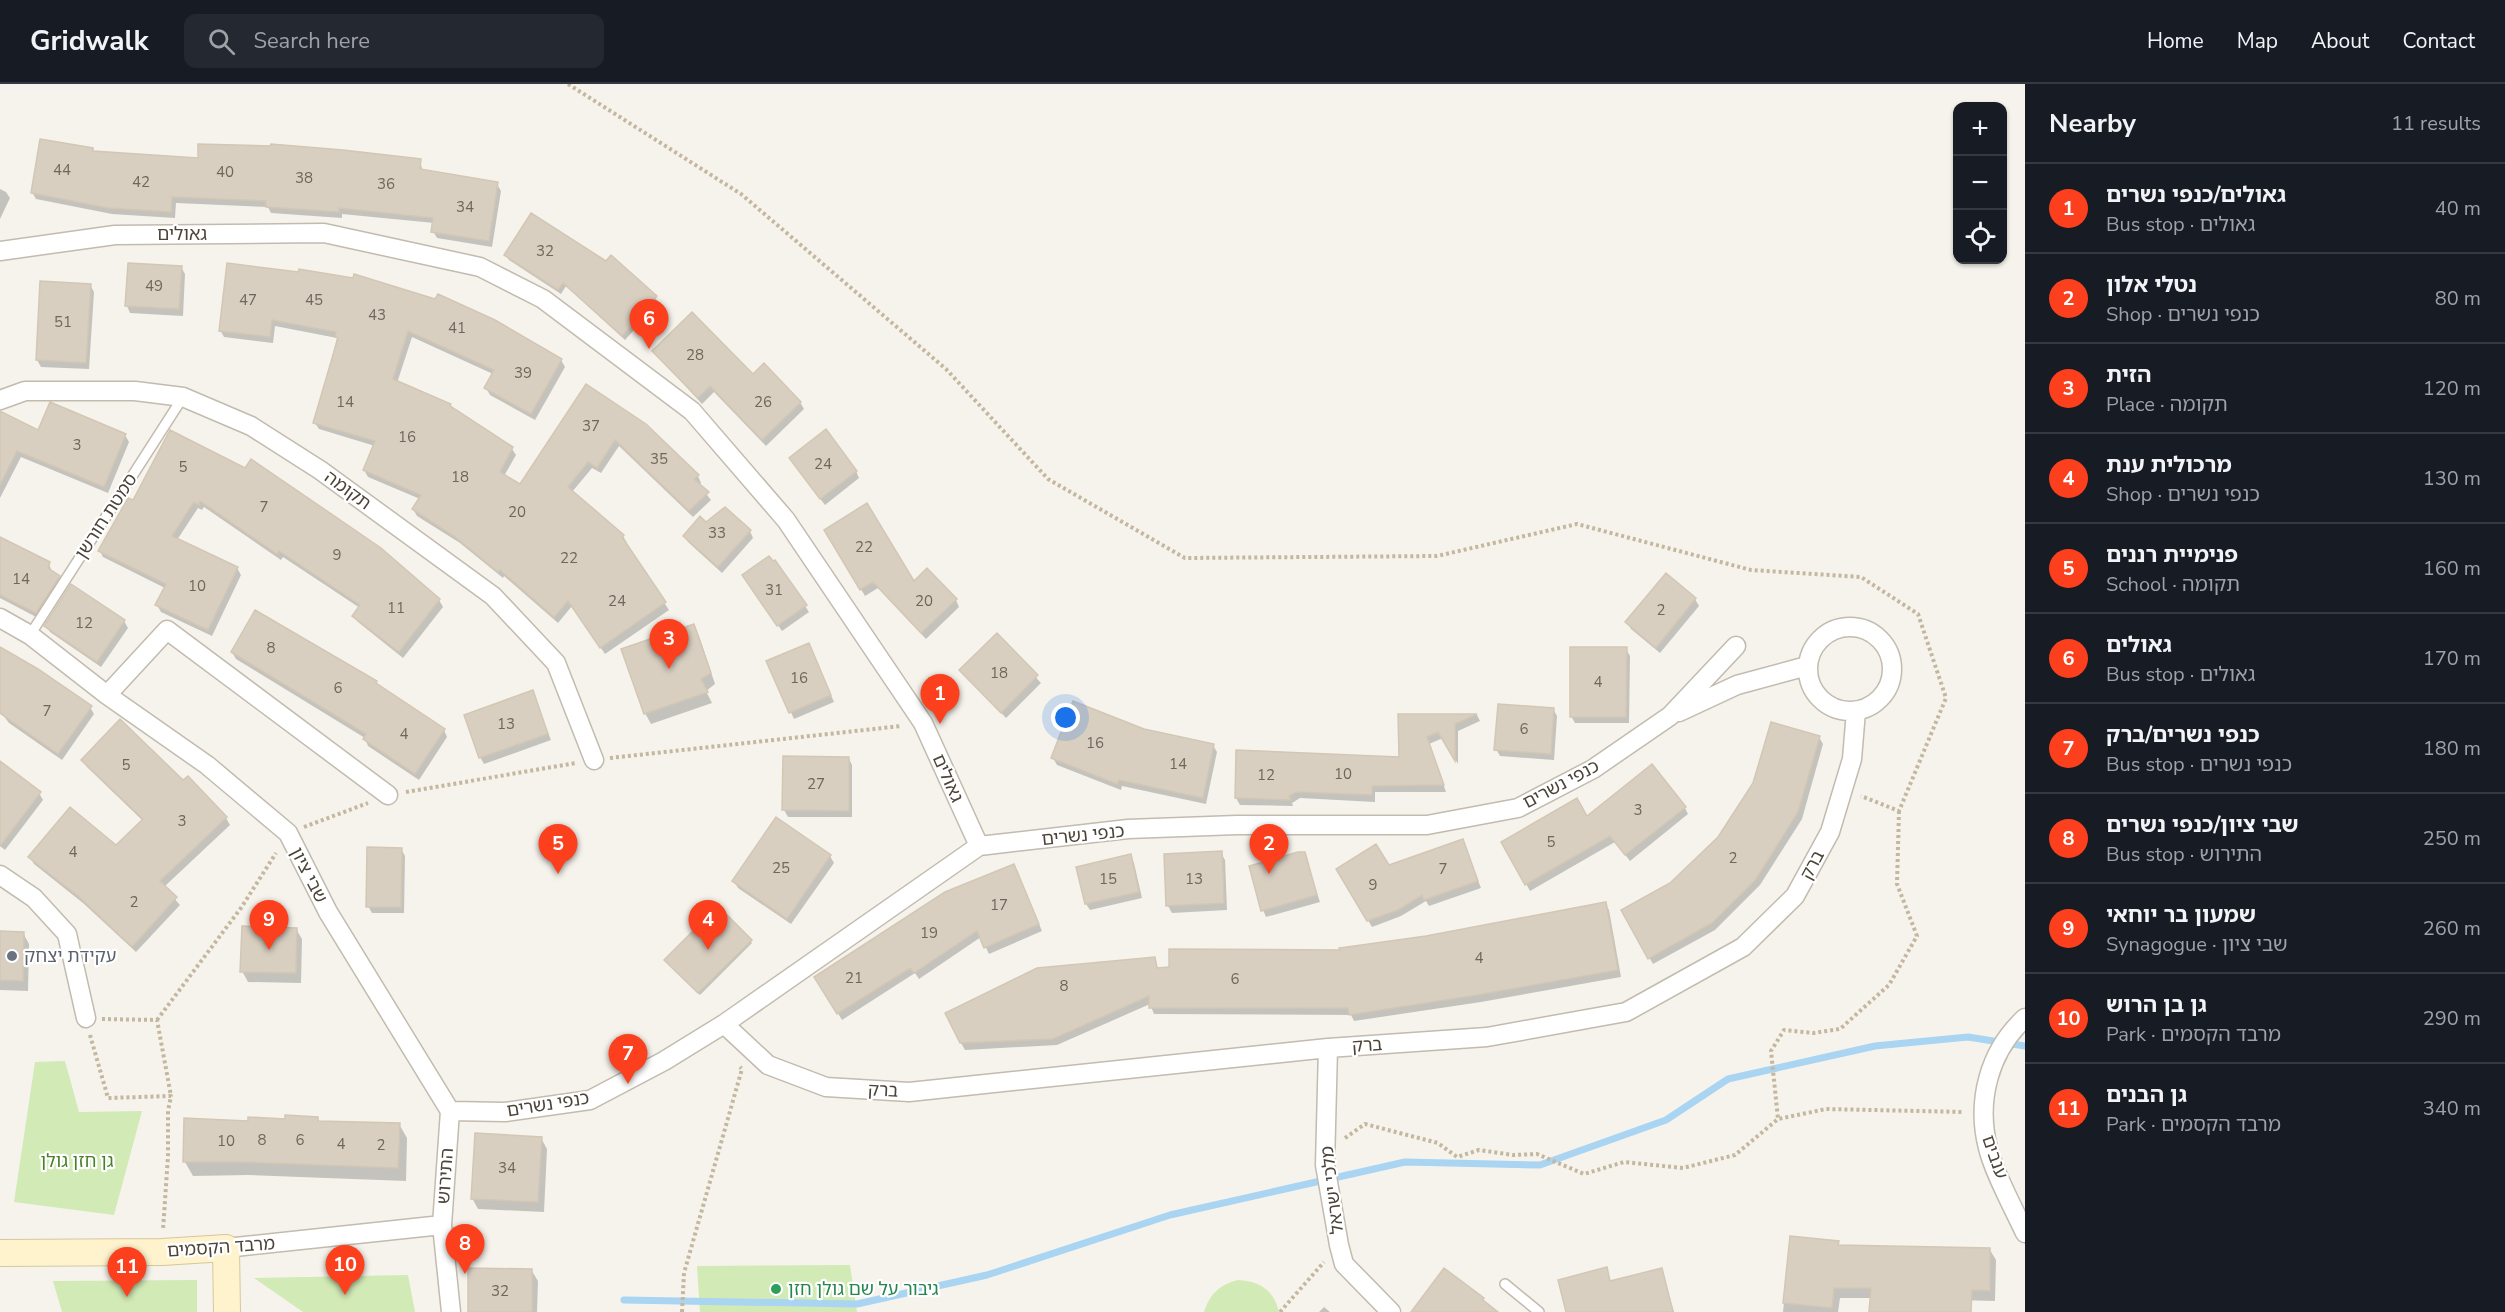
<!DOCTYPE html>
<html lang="en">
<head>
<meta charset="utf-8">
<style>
	body { margin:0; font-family:"Nunito Sans","Noto Sans Hebrew",sans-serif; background:#242831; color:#f1f3f6 }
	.controls { position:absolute; right:18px; top:18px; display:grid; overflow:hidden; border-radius:12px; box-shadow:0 2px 4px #0004 }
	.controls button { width:54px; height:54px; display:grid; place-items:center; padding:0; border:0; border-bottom:2px solid #363941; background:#171b24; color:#f1f3f6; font:30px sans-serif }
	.you { position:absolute; left:1066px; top:634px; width:21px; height:21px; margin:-15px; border:4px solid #fff; border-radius:50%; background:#1a73e8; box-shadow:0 0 0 9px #1a73e833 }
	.badge { display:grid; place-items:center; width:39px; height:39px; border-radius:50%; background:#fc3f1d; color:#fff; font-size:20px; font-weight:700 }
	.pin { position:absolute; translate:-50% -50px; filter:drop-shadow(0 2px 3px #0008) }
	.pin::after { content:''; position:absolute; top:32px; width:21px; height:18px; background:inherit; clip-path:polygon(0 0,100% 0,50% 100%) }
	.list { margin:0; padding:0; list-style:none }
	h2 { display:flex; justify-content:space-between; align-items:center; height:78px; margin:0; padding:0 24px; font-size:26px }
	h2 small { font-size:20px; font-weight:400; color:#9ea1a6 }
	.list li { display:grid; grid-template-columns:39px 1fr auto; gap:18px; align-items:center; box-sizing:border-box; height:90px; padding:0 24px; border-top:2px solid #363941 }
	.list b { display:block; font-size:22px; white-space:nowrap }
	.list p { margin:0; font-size:20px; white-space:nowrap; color:#9ea1a6 }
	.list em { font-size:20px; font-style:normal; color:#9ea1a6 }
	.icon { flex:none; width:33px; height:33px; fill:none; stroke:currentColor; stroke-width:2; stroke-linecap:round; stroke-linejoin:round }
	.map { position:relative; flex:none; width:2025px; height:1228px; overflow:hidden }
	header { display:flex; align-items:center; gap:36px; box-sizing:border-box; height:84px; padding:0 30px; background:#171b24; border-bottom:2px solid #363941 }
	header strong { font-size:28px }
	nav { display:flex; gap:33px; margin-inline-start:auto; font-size:21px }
	.search { width:420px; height:54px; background:#242831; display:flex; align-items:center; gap:15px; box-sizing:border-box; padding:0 21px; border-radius:12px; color:#9ea1a6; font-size:22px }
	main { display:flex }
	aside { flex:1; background:#171b24 }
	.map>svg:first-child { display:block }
	.green { fill:#d2eab5 }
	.shadow { fill:#0003 }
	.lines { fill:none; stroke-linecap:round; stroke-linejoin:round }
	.stream { stroke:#a9d4f2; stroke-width:7 }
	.building { fill:#d8cfc1; stroke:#d3c7b4; stroke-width:1.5 }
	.lane-casing { stroke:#c2bbae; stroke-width:12 }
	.street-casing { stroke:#c2bbae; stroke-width:21 }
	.secondary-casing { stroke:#d6c79b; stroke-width:28 }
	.path { stroke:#c4b79f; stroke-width:4; stroke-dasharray:3 3; stroke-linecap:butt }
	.lane { stroke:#fff; stroke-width:9 }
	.street { stroke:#fff; stroke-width:18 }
	.secondary { stroke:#fff3cd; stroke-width:26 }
	.worship-dot { fill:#6b7280; stroke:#fff; stroke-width:2 }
	.leisure-dot { fill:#2e9e5b; stroke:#fff; stroke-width:2 }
	.labels { text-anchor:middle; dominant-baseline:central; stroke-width:4.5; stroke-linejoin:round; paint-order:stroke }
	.number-label { font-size:15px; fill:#6e675b }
	.street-label { font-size:18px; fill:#4b4439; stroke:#fff }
	.worship-label { font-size:18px; fill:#5b616d; stroke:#fff; text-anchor:start }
	.park-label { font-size:18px; fill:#4a7f2a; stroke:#fff }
	.leisure-label { font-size:18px; fill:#27864d; stroke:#fff; text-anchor:start }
</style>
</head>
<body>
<header>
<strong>Gridwalk</strong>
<div class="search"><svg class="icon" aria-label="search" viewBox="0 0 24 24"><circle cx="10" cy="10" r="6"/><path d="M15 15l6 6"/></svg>Search here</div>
<nav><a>Home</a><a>Map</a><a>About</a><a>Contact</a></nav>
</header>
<main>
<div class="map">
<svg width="2025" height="1228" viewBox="0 0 2025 1228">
	<rect width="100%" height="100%" fill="#f6f3ec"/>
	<!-- green -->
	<path class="green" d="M65,977l14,51 63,-1 -28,104 -100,-13 21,-140z
		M850,1181l7,47h-157l-3,-46z
		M408,1191l7,37h-112l-49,-34z
		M197,1196v32h-135l-9,-31z
		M1238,1196c21,1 36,10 41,32h-75c6,-18 15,-27 34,-32z"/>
	<!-- shadow -->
	<path class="shadow" d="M94,68l105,7 221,2 3,11 74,12 4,7 -9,56 -55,-9 -4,-7 1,-8 -92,-9v4l-71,-5 -3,-6 -92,-4 -1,15 -63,-4 -76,-15 -4,-7z
		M0,105l6,3 4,6 -10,21z
		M506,171l100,8 6,-6 47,45 -34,38 -59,-54 -5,8 -52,-34z
		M228,181l333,95 4,7 -30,53 -45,-25 -4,-7 7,-14 -81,-37 -15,46 53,22 2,5 60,39 4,6 -12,21 17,10 65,-100 112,90 3,7 -2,2 12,15 -18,17 -74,-71 -18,27 -9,-5 -20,24 51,44 4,7 -2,1 44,66 -64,44 -33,-48 -14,17 -54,-47 -1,2 -43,-35 -43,-27 -4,-7 7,-10 -52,-22 -4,-7 11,-24 -56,-17 -4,-6 22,-85 -62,-12 -2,17 -49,-6 -4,-7z
		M181,183l4,7 -2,42 -53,-3 -3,-7z
		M90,201l4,7 -5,77 -48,-2 -4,-7z
		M654,268l146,50 4,7 -38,37 -52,-54 -12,12z
		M0,330l39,18 86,3 4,7 -21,51 -87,-36 -21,41z
		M170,348l210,117 59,51 4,7 -40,51 -45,-36 -4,-6 6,-8 -77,-51 -2,3 -77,-53 -2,3 -4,-2 -21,32 60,28 4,7 -29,61 -51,-24 -4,-7 8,-17 -62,-31 -3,-6 34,-49z
		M794,381l62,6 3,7 -34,27z
		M705,440l45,7 3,7 -31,35 -34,-31 -4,-6z
		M826,447l88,52 42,17 3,7 -33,32 -48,-51 -13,8z
		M0,455l49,25 3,8 7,5 4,7 -23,35 -40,-21z
		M1666,491l29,24 4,7 -39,47 -29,-24 -4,-7z
		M748,498l57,24 4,6 -27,19z
		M124,537l4,7 -27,39 -51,-35 -4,-6z
		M693,542l6,10 16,48 -9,7 6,12 -61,21 -6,-11z
		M997,551l44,48 -35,35 -45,-48z
		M0,565l90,58 4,7 -32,46 -53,-37 -9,-12z
		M1626,565l4,7 -1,67h-54l-4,-7z
		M812,567l22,51 -40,17 -26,-57z
		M232,568l144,30 3,5 65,43 3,7 -28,43 -51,-34 -3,-8 -129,-79z
		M532,608l19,48 -67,24 -4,-7z
		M1553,625l4,7 -3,44 -54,-4 -4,-7z
		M1477,631l3,6 -22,10v33l-15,-26 -14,6 17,48h-71v10l-75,-4 -8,5 1,3 -53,-1 -4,-7 2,-46 162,7v-43z
		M1143,646l70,15 4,7 -11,52 -84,-18 -1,4 -64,-25 -4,-7z
		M1819,653l4,7 -21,75 -42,66 -45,45 -62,34 -30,-53 48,-27z
		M849,675l3,6v52h-64l-4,-7z
		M83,676l100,23 43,35 4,7 -66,62 16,18 -44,47 -53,-49 -49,-39 -4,-7 86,-10 27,-26 -56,-54z
		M0,681l39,28 4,7 -38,50 -5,-4z
		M1685,724l3,6 -58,47 -15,-19 -85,49 -27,-48 83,-25z
		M1462,756l19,48 -52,18 -3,-5 -25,15 -29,11 -34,-58 50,-2z
		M401,765l4,7 -1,57h-32l-4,-7z
		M1221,769l4,7 2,50 -55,3 -4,-7z
		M1304,770l16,48 -54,15 -3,-7z
		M830,772l4,7 -43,61 -53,-36 -4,-7z
		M1130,772l4,7 8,35 -52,12 -4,-6z
		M1017,788l25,59 -53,23 -8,-17 -62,42 -4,-6 -73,47 -26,-43z
		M1605,820l4,6 12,67 -140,25 -127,19 -3,-6 -197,-1 -4,-10 -93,41 -92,5 -4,-7 193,-84 5,11 182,-19z
		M296,845l6,10 -1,44 -53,-1 -6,-11z
		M0,849h23l6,11 -1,47 -28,-1z
		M750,857l2,2 -52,52 -32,-32z
		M185,1035l64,4 69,-4 2,4 79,1 8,14 -1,43 -158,-6 -55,1 -8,-14z
		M541,1054l6,11 -3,63 -66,-3 -6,-11z
		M1791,1154l47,4 2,5 150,3 6,10 -1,41 -79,-2 -1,13h-44l1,-14h-32l-2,14h-55z
		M1606,1185l5,13 51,-12 12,42h-106z
		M532,1187l6,10 -1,31h-68z
		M1324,1223l6,5h-11z"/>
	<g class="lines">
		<!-- stream -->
		<path class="stream" d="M624,1216l233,4 130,-29 183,-60 235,-53 135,3 126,-45 62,-41 147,-33 93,-9 57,9"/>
	</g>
	<!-- building -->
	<path class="building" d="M40,55l53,9v3l105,7v-14l72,2 1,-2 72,6 78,9 -1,10 78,13 -9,59 -58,-9 2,-14 -94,-10v4l-73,-5v-6l-94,-4 -1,15 -63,-4 -77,-15z
		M531,129l75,48 5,-6 46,41 -35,40 -59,-53 -5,7 -54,-35z
		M128,179l54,3 -3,43 -54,-3z
		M227,179l71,9 1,-3 54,9 1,-4 81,25 3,-5 57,26 67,39 -31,55 -47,-26 10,-18 -86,-39 -15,48 58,25 -1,2 63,41 -13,25 20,12 66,-100 60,40 53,51 -5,4 15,13 -20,19 -74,-71 -18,28 -9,-6 -20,25 56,48 -2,2 44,65 -66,46 -32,-47 -14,16 -54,-47 -2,2 -44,-36 -42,-27 9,-14 -58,-25 12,-29 -62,-18 25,-85 -3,-1 1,-5 -64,-12 -2,17 -51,-6z
		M40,197l51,3 -5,79 -50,-3z
		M692,228l61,62 11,-11 37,39 -39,38 -52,-54 -12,12 -46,-47z
		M50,318l76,32 -22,53 -87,-36 -17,34v-74l38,19z
		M826,345l31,42 -37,28 -31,-41z
		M170,346l75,38 6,-9 130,89 59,51 -41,53 -47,-36 8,-11 -81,-54 -2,3 -77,-53 -1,4 -5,-3 -22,34 66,31 -30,63 -53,-25 11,-21 -68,-33 30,-53 5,2z
		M867,419l47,78 13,-13 30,31 -36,34 -48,-51 -13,8 -36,-60z
		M725,423l26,23 -33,37 -35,-31 17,-20 6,6z
		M0,453l50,25 -2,6 12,8 -24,37 -36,-18z
		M769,472l4,5 2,-1 32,45 -30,21 -35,-51z
		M1666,489l30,25 -40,50 -31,-26z
		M71,500l54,36 -28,42 -53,-36z
		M255,526l122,71 -1,2 69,46 -30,45 -52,-35 3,-5 -135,-82z
		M694,540l17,49 -10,6 7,13 -64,22 -23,-65z
		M997,549l41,42 -37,38 -42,-43z
		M809,559l22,52 -42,18 -23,-52z
		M0,563l38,22 54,37 -34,48 -58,-41z
		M1570,563h57l-1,70h-56z
		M533,606l15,44 -69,24 -15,-43z
		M1073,617l71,28 70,15 -11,54 -84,-18 -2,4 -66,-26z
		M1498,620l56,4 -3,46 -57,-4z
		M1398,630h79l-22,10v37l-17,-29 -11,5 17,48 -72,1v9l-76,-3 -7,4 2,4 -56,-2 1,-48 163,7z
		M120,635l63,61 5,-4 39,41 -67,64 17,16 -45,50 -54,-51 -50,-39 42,-50 46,38 27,-26 -62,-59z
		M1771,638l49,14 -22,76 -42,67 -44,44 -64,36 -27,-49 49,-27 48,-46 35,-54z
		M783,672l66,1v54l-67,-1z
		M0,677l41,31 -41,54z
		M1652,680l34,43 -61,48 -15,-19 -85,49 -24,-43 76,-44 10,18z
		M776,733l55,38 -44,64 -55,-38z
		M1463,755l15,42 -54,19 -2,-5 -24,15 -31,11 -31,-52 40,-25 13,21z
		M367,763l35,1 -1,59h-35z
		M1222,767l2,52 -58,3 -2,-52z
		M1298,768h7l12,43 -56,16 -12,-45z
		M1131,770l8,38 -54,12 -9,-37z
		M1014,780l25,60 -55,24 -7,-17 -63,42 -4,-5 -73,46 -23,-37 131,-85z
		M1606,818l12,68 -141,25 -128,20 -1,-7h-199v-12l-96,43 -93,4 -15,-30 92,-45 118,-11 2,11 12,-1v-18l171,1 -1,-2 87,-12z
		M718,822l34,34 -54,53 -34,-33z
		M242,842l55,2 -1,45 -56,-1z
		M0,847l24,1 -1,49 -23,-1z
		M285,1031l33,2v4l82,2 -2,45 -158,-6h-57l1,-44 64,3v-4l37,2z
		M475,1049l67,4 -4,65 -67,-3z
		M1790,1152l49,5 -1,4 152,3v43l-18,-1 -1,22h-102l2,-24h-37l-2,20 -49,-5z
		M1607,1183l3,14 52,-13 11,44h-107l-8,-32z
		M468,1184l64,1v43h-64z
		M1444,1184l40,30 -1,2 15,12h-87z"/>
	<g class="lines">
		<defs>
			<path id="lane" d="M30,551l153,-238
				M1505,1200l34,28"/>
			<path id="street" d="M0,167l115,-16 209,-2 156,34 63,32 149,112 94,109 137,203 56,123
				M0,316l25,-9h110l48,6 68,29 69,44 173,126 63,67 38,97
				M0,534l30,17 77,60 100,70 81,68 40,79 122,199
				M1808 585a42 42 0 1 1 84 0a42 42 0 1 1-84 0Z
				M107,611l60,-65 221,165
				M1679,628l58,-27 70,-19
				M0,791l34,23 33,36 19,84
				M2025,934c-36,33 -49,83 -37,130 6,25 26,61 37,85
				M724,940l44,41 58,22 83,5 419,-44 159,-11 139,-25 117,-65 52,-51 35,-64 22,-73 4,-48
				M1328,964l-3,117 14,80 5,19 47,48
				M450,1027l55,1 85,-12 74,-39 60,-37 255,-178 149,-17 109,-4h190l91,-17 75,-39 77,-53 66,-70
				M450,1027l-8,114 9,87
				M226,1164l216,-23"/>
			<path id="secondary" d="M0,1169l162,-1 64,-4 1,64"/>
		</defs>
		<!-- lane casing -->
		<use href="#lane" class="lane-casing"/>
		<!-- street casing -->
		<use href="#street" class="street-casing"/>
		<!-- secondary casing -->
		<use href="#secondary" class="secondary-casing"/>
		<!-- path -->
		<path class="path" d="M568,0l173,110 205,175 102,110 137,79 252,-2 140,-32 174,46 110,7 57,37 28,84 -47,113 -38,-15
			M610,674l291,-32
			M406,708l170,-29
			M1899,727l-2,73 20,52 -28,49 -49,44 -27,4 -29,-3 -13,21 7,68 48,-10 138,3
			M304,743l64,-24
			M102,935l55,1 14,76
			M157,936l84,-112 35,-55
			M90,951l18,63 63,-2 -3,15v45l-5,74
			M1345,1054l20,-14 73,19 19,14 22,-7 34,5 24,-1 47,20 40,-12 59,6 52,-13 43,-36
			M682,1228l2,-39 58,-204 -2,-2
			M1280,1228l44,-50"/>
		<!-- lane -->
		<use href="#lane" class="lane"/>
		<!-- street -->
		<use href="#street" class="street"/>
		<!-- secondary -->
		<use href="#secondary" class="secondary"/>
	</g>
	<!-- markers -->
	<circle class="worship-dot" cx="12" cy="872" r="6"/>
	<circle class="leisure-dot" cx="776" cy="1205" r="6"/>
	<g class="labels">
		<!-- number labels -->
		<g class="number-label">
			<text x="62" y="86">44</text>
			<text x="225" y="88">40</text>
			<text x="304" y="94">38</text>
			<text x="141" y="98">42</text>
			<text x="386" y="100">36</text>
			<text x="465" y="123">34</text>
			<text x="545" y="167">32</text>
			<text x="154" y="202">49</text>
			<text x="248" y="216">47</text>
			<text x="314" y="216">45</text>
			<text x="377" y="231">43</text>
			<text x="63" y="238">51</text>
			<text x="457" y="244">41</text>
			<text x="695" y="271">28</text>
			<text x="523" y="289">39</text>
			<text x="345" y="318">14</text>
			<text x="763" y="318">26</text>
			<text x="591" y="342">37</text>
			<text x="407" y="353">16</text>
			<text x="77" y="361">3</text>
			<text x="659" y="375">35</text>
			<text x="823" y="380">24</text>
			<text x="183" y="383">5</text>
			<text x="460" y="393">18</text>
			<text x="264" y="423">7</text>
			<text x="517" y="428">20</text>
			<text x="717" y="449">33</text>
			<text x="864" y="463">22</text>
			<text x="337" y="471">9</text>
			<text x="569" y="474">22</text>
			<text x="21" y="495">14</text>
			<text x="197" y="502">10</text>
			<text x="774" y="506">31</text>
			<text x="617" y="517">24</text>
			<text x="924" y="517">20</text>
			<text x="396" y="524">11</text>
			<text x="1661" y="526">2</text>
			<text x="84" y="539">12</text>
			<text x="271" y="564">8</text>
			<text x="999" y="589">18</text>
			<text x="799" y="594">16</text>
			<text x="1598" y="598">4</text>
			<text x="338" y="604">6</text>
			<text x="47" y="627">7</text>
			<text x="506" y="640">13</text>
			<text x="1524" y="645">6</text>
			<text x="404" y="650">4</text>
			<text x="1095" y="659">16</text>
			<text x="1178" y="680">14</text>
			<text x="126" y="681">5</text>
			<text x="1343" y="690">10</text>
			<text x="1266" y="691">12</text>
			<text x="816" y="700">27</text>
			<text x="1638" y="726">3</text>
			<text x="182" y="737">3</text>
			<text x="1551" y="758">5</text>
			<text x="73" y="768">4</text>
			<text x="1733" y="774">2</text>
			<text x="781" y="784">25</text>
			<text x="1443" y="785">7</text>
			<text x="1108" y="795">15</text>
			<text x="1194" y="795">13</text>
			<text x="1373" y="801">9</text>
			<text x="134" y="818">2</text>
			<text x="999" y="821">17</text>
			<text x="929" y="849">19</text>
			<text x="1479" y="874">4</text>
			<text x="854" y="894">21</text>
			<text x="1235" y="895">6</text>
			<text x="1064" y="902">8</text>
			<text x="262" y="1056">8</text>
			<text x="300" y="1056">6</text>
			<text x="226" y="1057">10</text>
			<text x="341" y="1060">4</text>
			<text x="381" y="1061">2</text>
			<text x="507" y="1084">34</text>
			<text x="500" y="1207">32</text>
		</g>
		<!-- street labels -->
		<g class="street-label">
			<text x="182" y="150">גאולים</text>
			<text transform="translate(348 406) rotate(36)">תקומה</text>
			<text transform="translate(106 432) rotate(-57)">סמטת חורשן</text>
			<text transform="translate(948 694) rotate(66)">גאולים</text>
			<text transform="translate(1561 700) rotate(-28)">כנפי נשרים</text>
			<text transform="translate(1083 751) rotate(-6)">כנפי נשרים</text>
			<text transform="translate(1812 781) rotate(-62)">ברק</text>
			<text transform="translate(309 791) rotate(63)">שבי ציון</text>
			<text transform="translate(1367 961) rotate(-4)">ברק</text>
			<text transform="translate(883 1006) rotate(3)">ברק</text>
			<text transform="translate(548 1020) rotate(-9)">כנפי נשרים</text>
			<text transform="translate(1995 1073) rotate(71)">ענבים</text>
			<text transform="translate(445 1092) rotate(-86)">התירוש</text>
			<text transform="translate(1332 1106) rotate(-97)">מלכי ישראל</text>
			<text transform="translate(221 1163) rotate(-4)">מרבד הקסמים</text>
		</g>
		<!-- worship labels -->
		<g class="worship-label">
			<text x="24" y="872">עקידת יצחק</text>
		</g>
		<!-- park labels -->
		<g class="park-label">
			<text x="77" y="1077">גן חזן גולן</text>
		</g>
		<!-- leisure labels -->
		<g class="leisure-label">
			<text x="788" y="1205">גיבור על שם גולן חזן</text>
		</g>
	</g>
</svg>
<div class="controls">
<button>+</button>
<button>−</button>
<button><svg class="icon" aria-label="locate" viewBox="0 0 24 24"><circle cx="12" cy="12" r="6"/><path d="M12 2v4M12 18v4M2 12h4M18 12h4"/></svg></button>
</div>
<div class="you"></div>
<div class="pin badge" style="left:940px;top:640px">1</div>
<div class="pin badge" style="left:1269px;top:790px">2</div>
<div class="pin badge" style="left:669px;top:585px">3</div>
<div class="pin badge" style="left:708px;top:866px">4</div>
<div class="pin badge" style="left:558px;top:790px">5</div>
<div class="pin badge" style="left:649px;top:265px">6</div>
<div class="pin badge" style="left:628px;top:1000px">7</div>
<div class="pin badge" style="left:465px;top:1190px">8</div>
<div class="pin badge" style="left:269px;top:866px">9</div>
<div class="pin badge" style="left:345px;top:1211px">10</div>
<div class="pin badge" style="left:127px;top:1213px">11</div>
</div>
<aside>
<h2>Nearby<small>11 results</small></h2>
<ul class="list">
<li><span class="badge">1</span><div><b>גאולים/כנפי נשרים</b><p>Bus stop · גאולים</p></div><em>40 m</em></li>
<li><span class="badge">2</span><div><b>נטלי אלון</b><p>Shop · כנפי נשרים</p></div><em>80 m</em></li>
<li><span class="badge">3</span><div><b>הזית</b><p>Place · תקומה</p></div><em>120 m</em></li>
<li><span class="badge">4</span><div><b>מרכולית ענת</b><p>Shop · כנפי נשרים</p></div><em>130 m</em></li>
<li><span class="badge">5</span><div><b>פנימיית רננים</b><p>School · תקומה</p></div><em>160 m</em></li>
<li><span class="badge">6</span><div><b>גאולים</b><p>Bus stop · גאולים</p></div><em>170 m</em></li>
<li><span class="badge">7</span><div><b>כנפי נשרים/ברק</b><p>Bus stop · כנפי נשרים</p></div><em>180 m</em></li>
<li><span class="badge">8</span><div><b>שבי ציון/כנפי נשרים</b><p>Bus stop · התירוש</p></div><em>250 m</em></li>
<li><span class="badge">9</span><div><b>שמעון בר יוחאי</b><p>Synagogue · שבי ציון</p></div><em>260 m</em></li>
<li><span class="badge">10</span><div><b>גן בן הרוש</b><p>Park · מרבד הקסמים</p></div><em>290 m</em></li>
<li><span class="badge">11</span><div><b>גן הבנים</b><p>Park · מרבד הקסמים</p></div><em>340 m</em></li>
</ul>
</aside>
</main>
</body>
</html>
